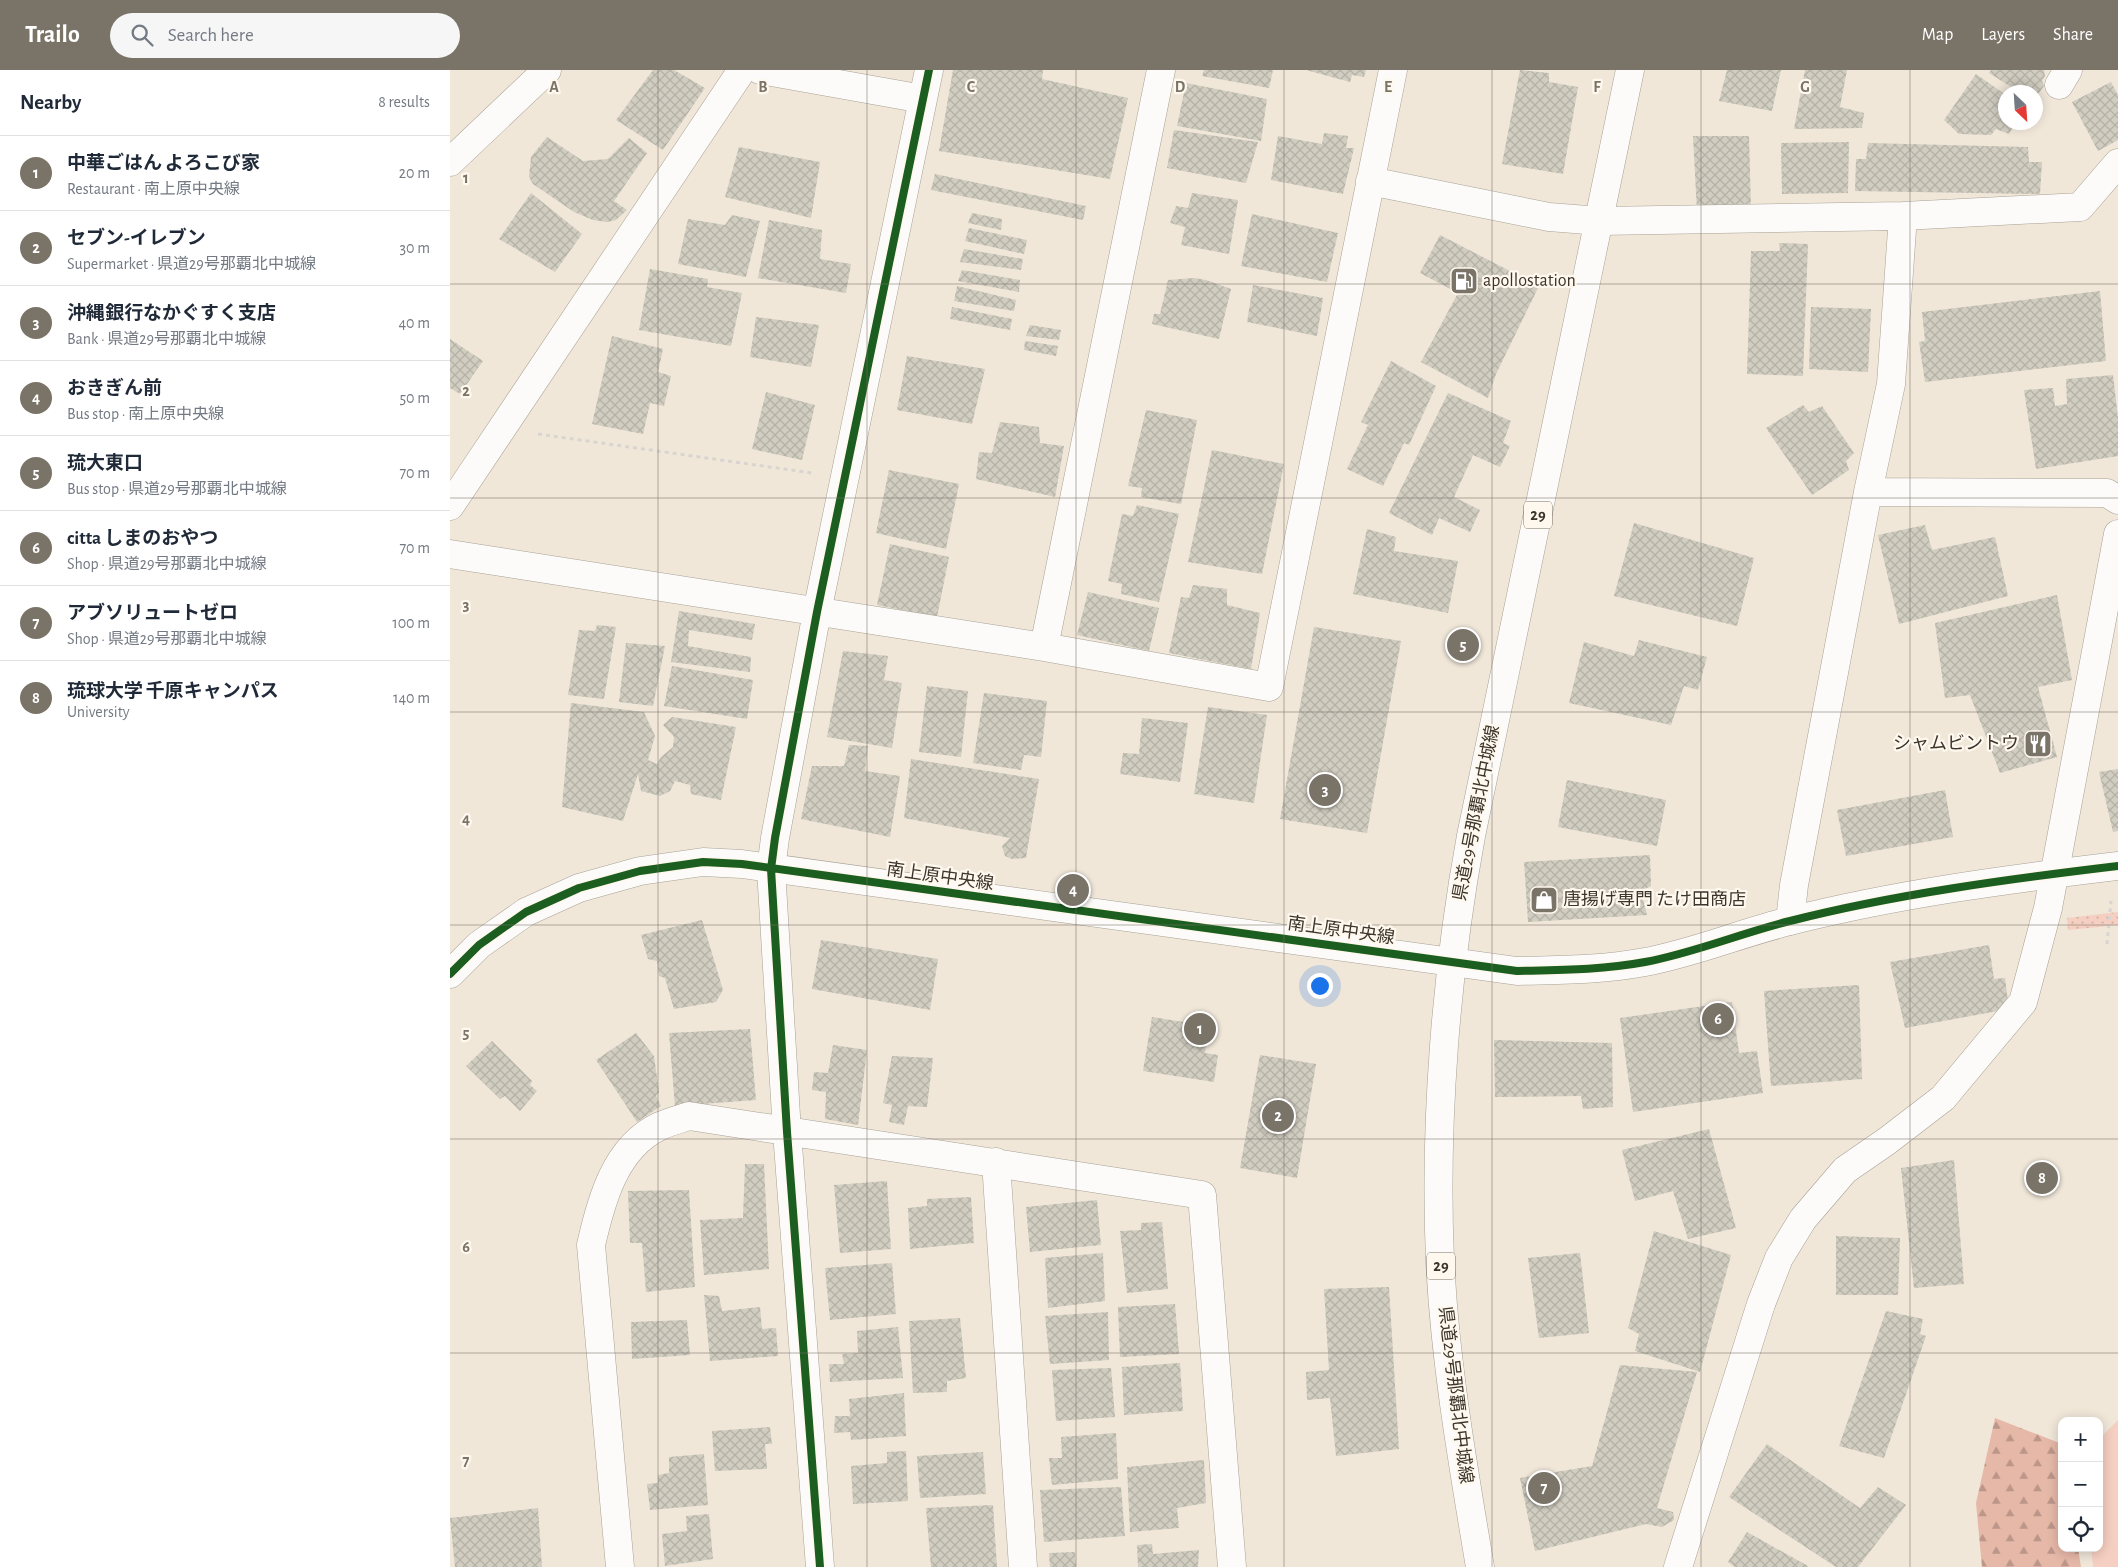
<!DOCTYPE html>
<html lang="en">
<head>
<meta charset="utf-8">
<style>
	body { margin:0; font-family:"Alegreya Sans","Noto Sans JP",sans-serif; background:#f6f6f7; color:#1f2937 }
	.controls { position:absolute; right:15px; bottom:15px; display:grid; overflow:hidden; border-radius:10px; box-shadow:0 2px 12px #0003 }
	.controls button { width:45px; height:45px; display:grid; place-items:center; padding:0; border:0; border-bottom:1px solid #e0e1e3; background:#fff; color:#1f2937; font:25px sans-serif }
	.compass { position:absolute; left:1548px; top:15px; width:45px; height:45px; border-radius:50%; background:#fff; box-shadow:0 2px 12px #0003; rotate:155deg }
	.you { position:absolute; left:869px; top:915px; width:18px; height:18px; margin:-12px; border:4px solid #fff; border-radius:50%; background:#1a73e8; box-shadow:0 0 0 8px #1a73e833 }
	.badge { display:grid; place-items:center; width:32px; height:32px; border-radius:50%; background:#7a7368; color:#fff; font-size:16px; font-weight:700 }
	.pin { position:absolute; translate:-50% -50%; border:2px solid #fff; box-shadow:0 1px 5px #0006 }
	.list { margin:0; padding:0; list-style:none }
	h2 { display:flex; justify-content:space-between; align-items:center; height:65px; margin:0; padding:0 20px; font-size:21px }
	h2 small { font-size:16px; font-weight:400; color:#747a83 }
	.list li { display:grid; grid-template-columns:32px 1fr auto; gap:15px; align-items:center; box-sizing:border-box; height:75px; padding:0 20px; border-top:1px solid #e0e1e3 }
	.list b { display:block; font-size:19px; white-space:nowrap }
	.list p { margin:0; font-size:16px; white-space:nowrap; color:#747a83 }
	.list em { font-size:16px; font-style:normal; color:#747a83 }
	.icon { flex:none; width:28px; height:28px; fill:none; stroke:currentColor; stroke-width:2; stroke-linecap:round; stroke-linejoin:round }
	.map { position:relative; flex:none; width:1668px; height:1497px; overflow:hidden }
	header { display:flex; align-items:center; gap:30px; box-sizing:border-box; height:70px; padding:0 25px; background:#7a7368; color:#fff }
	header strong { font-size:24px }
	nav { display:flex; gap:28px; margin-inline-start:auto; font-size:18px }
	.search { width:350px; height:45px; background:#f6f6f7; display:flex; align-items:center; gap:12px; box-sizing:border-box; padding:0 18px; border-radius:28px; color:#747a83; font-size:19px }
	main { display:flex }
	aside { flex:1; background:#fff }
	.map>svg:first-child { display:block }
	.grass { fill:url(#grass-dots) }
	.forest { fill:url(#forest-firs) }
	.pitch { fill:#f5cfc1 }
	.building { fill:url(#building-cross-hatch) }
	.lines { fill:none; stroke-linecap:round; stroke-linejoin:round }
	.minor-casing { stroke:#a7a195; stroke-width:29 }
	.tertiary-casing { stroke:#a7a195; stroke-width:29 }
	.primary-casing { stroke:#a7a195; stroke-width:29 }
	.path { stroke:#d8d5d1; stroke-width:3; stroke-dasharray:4 4; stroke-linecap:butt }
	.minor { stroke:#fdfbf9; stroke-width:28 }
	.tertiary { stroke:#fdfbf9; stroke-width:28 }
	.primary { stroke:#fdfbf9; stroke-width:28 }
	.cycleway-casing { stroke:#fff8ee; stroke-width:11 }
	.cycleway { stroke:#1b5e20; stroke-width:8 }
	.grid { fill:none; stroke:#7a7368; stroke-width:1; stroke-opacity:0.55 }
	.labels { text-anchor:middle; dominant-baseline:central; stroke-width:4.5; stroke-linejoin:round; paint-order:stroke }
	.shield { fill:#fff8ee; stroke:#767066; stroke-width:1 }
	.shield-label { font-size:16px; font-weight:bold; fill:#3b352b }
	.poi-label { font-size:18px; fill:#3b352b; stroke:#fff8ee; text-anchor:start }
	.street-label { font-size:18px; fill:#3b352b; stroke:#fff8ee }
	.grid-label { font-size:16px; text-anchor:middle; font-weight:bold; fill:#7a7368; stroke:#fff8ee; stroke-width:4.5; stroke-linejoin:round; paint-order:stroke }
</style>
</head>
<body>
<header>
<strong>Trailo</strong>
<div class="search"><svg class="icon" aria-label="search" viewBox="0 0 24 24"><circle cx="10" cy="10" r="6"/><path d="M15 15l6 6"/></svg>Search here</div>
<nav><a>Map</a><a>Layers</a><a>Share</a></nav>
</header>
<main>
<aside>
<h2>Nearby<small>8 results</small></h2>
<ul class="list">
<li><span class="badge">1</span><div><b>中華ごはん よろこび家</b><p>Restaurant · 南上原中央線</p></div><em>20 m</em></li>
<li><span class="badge">2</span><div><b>セブン-イレブン</b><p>Supermarket · 県道29号那覇北中城線</p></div><em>30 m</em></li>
<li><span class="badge">3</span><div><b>沖縄銀行なかぐすく支店</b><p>Bank · 県道29号那覇北中城線</p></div><em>40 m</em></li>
<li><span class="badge">4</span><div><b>おきぎん前</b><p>Bus stop · 南上原中央線</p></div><em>50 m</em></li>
<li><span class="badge">5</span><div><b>琉大東口</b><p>Bus stop · 県道29号那覇北中城線</p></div><em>70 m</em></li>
<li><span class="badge">6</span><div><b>citta しまのおやつ</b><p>Shop · 県道29号那覇北中城線</p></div><em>70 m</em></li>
<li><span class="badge">7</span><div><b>アブソリュートゼロ</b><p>Shop · 県道29号那覇北中城線</p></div><em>100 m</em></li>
<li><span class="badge">8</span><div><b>琉球大学 千原キャンパス</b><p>University</p></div><em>140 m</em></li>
</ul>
</aside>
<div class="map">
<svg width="1668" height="1497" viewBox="0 0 1668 1497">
	<defs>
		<pattern id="grass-dots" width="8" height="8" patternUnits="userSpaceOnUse" patternTransform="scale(1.25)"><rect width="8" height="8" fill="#f5cfc1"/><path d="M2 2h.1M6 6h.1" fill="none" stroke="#d3b2a6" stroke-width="1.8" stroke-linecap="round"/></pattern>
		<pattern id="forest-firs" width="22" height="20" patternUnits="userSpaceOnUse" patternTransform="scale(1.25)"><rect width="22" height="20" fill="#e6b8a8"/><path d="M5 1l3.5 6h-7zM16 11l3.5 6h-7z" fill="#bc9689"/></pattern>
		<pattern id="building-cross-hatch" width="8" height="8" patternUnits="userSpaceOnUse" patternTransform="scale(1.25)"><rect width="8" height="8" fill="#d1cdc1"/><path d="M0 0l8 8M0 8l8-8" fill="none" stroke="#b4b1a6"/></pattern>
	</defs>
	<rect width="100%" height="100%" fill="#f0e7d9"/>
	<!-- grass -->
	<path class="grass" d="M1668,842v13l-50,5 -1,-12z"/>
	<!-- forest -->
	<path class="forest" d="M1545,1348l67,26v104h16l3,19h-99l-6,-64z"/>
	<!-- pitch -->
	<path class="pitch" d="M1668,1350v147h-25l-2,-19h8v-109z"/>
	<!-- building -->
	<path class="building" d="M203,0h21l31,18 -42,62 -47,-30z
		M503,0h90l-1,9 86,19 -18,81 -171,-28z
		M754,0h69l-4,18 -67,-12z
		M856,0h60l-2,7 -12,-2 -2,7z
		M1070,0l29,3v9l29,5 -15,87 -61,-10z
		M1277,0h54l-9,41 -53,-10z
		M1355,0h42l-7,37 24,6 -2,15 -68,1z
		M1541,0h53l1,6 -3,5 2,5 -8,11v-5h-17l-30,-19z
		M1526,4l30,21v27h10l-7,12 -13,-5 -5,6 -32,-1 -15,-14z
		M1661,12l7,13v45l-20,11 -26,-49z
		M736,13l81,16 -6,42 -84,-15z
		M724,60l84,12 -12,41 -79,-15z
		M874,63l24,3 -2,12h8l-11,46 -72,-14 7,-44 44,8z
		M1243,66h56l2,73 -54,3z
		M97,67l36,24 25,-2 21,-21 18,15 -33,48 13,9 -11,10 -9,2 -14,-2 -19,-8 -41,-28 -4,-7 2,-20z
		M1399,72l-1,51 -66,1 -1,-51z
		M1418,73l160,4 1,15h13l-2,32 -185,-3 1,-32h10z
		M289,77l81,15 -9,56 -86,-21z
		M485,104l151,32 -3,14 -152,-30z
		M81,123l51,41 -27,38 -56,-33z
		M742,123l46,7 -9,54 -48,-9 4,-18 -15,-4 6,-17 12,2z
		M522,143l30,6 -1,11 -33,-7z
		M802,144l86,19 -11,49 -86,-16z
		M282,145l28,6 -14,56 -68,-13 10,-45 37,6z
		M319,150l53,10 -2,29 31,5 -5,29 -88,-15z
		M519,158l58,12 -3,14 -59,-13z
		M990,165l99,51 -43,88 -8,24 -67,-36 37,-69 -38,-20z
		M1329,173l29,1 -5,132 -56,-2 4,-123h29z
		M514,179l59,10 -2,11 -61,-8z
		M200,199l58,10 -1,8 35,6 -11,53 -92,-16z
		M512,200l58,10 -1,12 -61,-11z
		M744,208l12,2 25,9 -12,50 -67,-15 2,-10h6l8,-34z
		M803,215l70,13 -6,38 -70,-14z
		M507,216l59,14 -2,11 -60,-10z
		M1650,221l6,70 -181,21 -6,-40 6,-1 -3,-29z
		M502,237l60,12 -2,11 -60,-11z
		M1361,237l60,2 -3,63 -59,-3z
		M306,247l63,8 -8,42 -61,-10z
		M580,255l31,5 -2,10 -33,-4z
		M162,266l51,13 -5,23 13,4 -7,30 -14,-3 -7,31 -51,-10z
		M0,269l33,22 -23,33 -10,-6z
		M575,271l33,5 -2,10 -32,-6z
		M457,286l78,13 -13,55 -75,-14z
		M941,291l45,25 -27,59 -5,-2 -21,43 -36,-17 21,-44 -7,-3z
		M1663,305l5,43v38l-82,13 -12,-79 29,-2 2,18 12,-2 -1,-25z
		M316,322l49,13 -13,55 -50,-11z
		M998,323l63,28 -8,22 7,3 -10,21 -27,-12 -19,42 26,13 -10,22 -31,-14 -7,17 -43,-22z
		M1353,335l6,7 13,-6 32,47 -8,8 3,9 -37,25 -46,-67z
		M696,340l51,10 -16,84 -40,-7 1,-9 -14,-2z
		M550,352l39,5 1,16 24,3 -9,51 -79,-18 3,-27 13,1z
		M762,380l72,14 -22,110 -74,-12z
		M439,400l70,14 -13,65 -70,-16z
		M687,435l42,9 -20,88 -38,-8 1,-10 -14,-3 14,-67 11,2z
		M1184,453l120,35 -17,68 -123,-30z
		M1475,455l7,25 63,-13 13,59 -109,28 -21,-89z
		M917,459l29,8 -2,14 64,10 -10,52 -95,-19z
		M440,474l59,13 -12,60 -60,-12z
		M743,515l34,4v16l33,8 -9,56 -82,-16 12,-56 8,1z
		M638,522l71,16 -10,43 -72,-16z
		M1607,525l15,85 -34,7 19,70 -57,16 -30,-78 -25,3 -10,-75z
		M229,541l76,13 -3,16 -63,-10 -1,16 63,11 -1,15 -79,-10z
		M147,555l19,2 -12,72 -36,-4 11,-65 16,1z
		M864,557l87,14 -34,192 -87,-14z
		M1189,570l68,17 -9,33 -14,-4 -13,39 -102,-22 15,-61 50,14z
		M176,573l39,3 -12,60 -34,-4z
		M393,581l45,5 -4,24 18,3 -10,65 -65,-11z
		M222,596l81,14 -6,39 -83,-13z
		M477,616l41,5 -7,66 -42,-5z
		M534,623l63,8 -6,56 -17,-2 -3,15 -48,-7z
		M121,633l73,9 11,24 -7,24 9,4 4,-7 12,-10 1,-10 -11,-12 9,-8 64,10 -15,73 -30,-6 -1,-9 -15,-4 -5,10 -10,5 -19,-5 -3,-17 -15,47 -61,-14z
		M758,637l59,8 -13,88 -60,-9z
		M692,648l46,5 -8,59 -60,-8 3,-21 16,1z
		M399,675l19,1 -3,25 35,5 -10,61 -89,-18 11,-53h32z
		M461,689l128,20 -13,79 -14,1 -7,-3 -3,-10 8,-8 -106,-20z
		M1668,699v62l-5,1 -14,-60z
		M1117,710l99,20 -9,46 -99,-19z
		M1495,720l8,47 -107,19 -9,-46z
		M1200,785l1,31 -10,5 6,24 -119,7 -4,-60z
		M252,850l21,70 -7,12 -42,7 -9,-31 -6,-2 -2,-15 -9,-2 -7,-24z
		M371,870l117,19 -8,51 -118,-21z
		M1539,875l5,34 11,-1 4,31 -104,19 -15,-66z
		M1409,915l3,94 -91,7 -7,-95z
		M1282,932l7,51 18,-2 6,42 -130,19 -13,-94z
		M702,947l57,9 -4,27 13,2 -4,27 -71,-11z
		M300,959l6,71 -81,6 -6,-73z
		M186,963l18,23 5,36 -3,4 5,10 -24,16 -41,-62z
		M1044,970l118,3 1,64 -30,2 -2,-13 -86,1z
		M42,971l40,40 -2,4 7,6 -17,20 -15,-15 -5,3 -34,-33z
		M383,975l34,5 -9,75 -33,-6 1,-27 -14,-2 2,-18 14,1z
		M810,985l56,9 -19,114 -57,-10z
		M442,986l41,2 -6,49 -19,-1 -4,19 -15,-3 3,-17 -9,-2z
		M1259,1059l27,99 -48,11 -15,-48 -38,10 -13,-51z
		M1504,1090l10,124 -50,4 -13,-120z
		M295,1094h19l5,105 -65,6 -4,-55 43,-2z
		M437,1111l4,68 -51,4 -6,-68z
		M239,1120l6,97 -49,5 -4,-49h-12l-2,-52z
		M521,1127l3,46 -64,6 -2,-41 19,-2v-7z
		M647,1130l4,45 -71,7 -4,-45z
		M712,1152l6,67 -41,4 -7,-62 21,-1v-7z
		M1204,1161l77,24 -31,117 -65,-21 4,-17 -11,-6z
		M1386,1166l64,2 -2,57h-62z
		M653,1183l2,48 -57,7 -3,-50z
		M1130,1183l9,80 -50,5 -11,-80z
		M442,1193l4,51 -66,6 -5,-52z
		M939,1217l10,162 -63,7 -6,-58 -23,2 -1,-28 23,-2 -5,-81z
		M254,1225l15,1 3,15 38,-4 2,22 14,-1 2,28 -68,5z
		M725,1234l4,50 -59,3 -2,-50z
		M1436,1241l37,8 -3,15 6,2 -42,122 -45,-12z
		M658,1242l1,48 -59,4 -5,-48z
		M510,1248l6,60 -19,3v11l-34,1 -4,-72z
		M237,1250l3,35 -58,4 -1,-37z
		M448,1257l5,51 -73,4 -1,-18h15l-2,-10 16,-1 -1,-22z
		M730,1293l3,48 -59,4 -2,-48z
		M1170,1295l77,7 -40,136 16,4 1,8 -12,7 -16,-3 -111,27 -15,-73 72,-12z
		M661,1298l4,49 -59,4 -4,-51z
		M454,1323l2,43 -55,4 -1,-8 -16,1 1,-17h15l-1,-17z
		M320,1357l2,17h-7l2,25 -52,2 -3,-40z
		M666,1363l2,46 -66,6 -3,-27h13l-1,-21z
		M1317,1374l93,64 18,-21 28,18 -48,62h-22l-107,-70z
		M456,1381l2,50 -55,3 -2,-38 36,-3v-11z
		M533,1382l3,42 -66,4 -3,-42z
		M254,1384l4,51 -58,5 -3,-26 11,-1v-8l11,-2v-16z
		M754,1390l2,43 -29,5 2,20 -49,4 -3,-65z
		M671,1417l4,49 -81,6 -4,-52z
		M543,1435l4,62h-66l-5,-59z
		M88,1438l4,59h-87l-5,-49z
		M259,1444l4,45 -48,7 -3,-32 25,-3 -1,-15z
		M1297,1462l61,34 -1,1h-72l-7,-5z
		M702,1474l1,10 46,-4 -1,17h-60l-1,-22z
		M625,1482l1,15h-26l-1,-14z"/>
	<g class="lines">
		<defs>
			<path id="minor" d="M310,0l163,29
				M1609,15l9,-15
				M0,92l97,-92
				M920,111l179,36 51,4 303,-5 177,-9 38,-44
				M1418,422l239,1 11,7
				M0,436l292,-436
				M0,484l594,93 117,-577
				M594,577l225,40 124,-617
				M1340,851l4,-36 74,-393 23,-108 12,-168
				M546,1092l27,405
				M170,1497l-29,-322c10,-44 24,-98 69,-119 9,-4 20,-7 29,-10l513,79 30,372
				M370,1497l-33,-435 -16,-263 4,-31 42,-226 112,-542
				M1228,1497l83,-263 18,-46 24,-39 42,-49 42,-29 56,-43 80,-96 25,-94 70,-374"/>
			<path id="tertiary" d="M0,904l29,-29 47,-33 53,-24 61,-17 63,-9 39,2 775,107c43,-1 85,-1 128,-9 49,-9 96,-29 145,-41 106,-27 219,-42 328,-55"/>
			<path id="primary" d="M1030,1497c-17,-102 -35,-203 -40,-307 -6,-137 6,-289 31,-424l159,-766"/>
		</defs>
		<!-- minor casing -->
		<use href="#minor" class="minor-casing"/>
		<!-- tertiary casing -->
		<use href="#tertiary" class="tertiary-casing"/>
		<!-- primary casing -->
		<use href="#primary" class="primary-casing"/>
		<!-- path -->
		<path class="path" d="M88,364l274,39
			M1657,874l4,-43"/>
		<!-- minor -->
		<use href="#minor" class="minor"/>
		<!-- tertiary -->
		<use href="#tertiary" class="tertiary"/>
		<!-- primary -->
		<use href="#primary" class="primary"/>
		<defs>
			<path id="cycleway" d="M0,904l29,-29 47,-33 53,-24 61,-17 63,-9 39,2 775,107c43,-1 85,-1 128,-9 49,-9 96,-29 145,-41 106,-27 219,-42 328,-55
				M370,1497l-33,-435 -16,-263 4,-31 42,-226 112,-542"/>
		</defs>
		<!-- cycleway casing -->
		<use href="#cycleway" class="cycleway-casing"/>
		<!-- cycleway -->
		<use href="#cycleway" class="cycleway"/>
	</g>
	<!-- grid -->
	<path class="grid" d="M208,0v1497M417,0v1497M626,0v1497M834,0v1497M1042,0v1497M1251,0v1497M1460,0v1497M0,214h1668M0,428h1668M0,642h1668M0,855h1668M0,1069h1668M0,1283h1668"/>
	<!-- icons -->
	<defs>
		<symbol id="fuel-square" viewBox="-11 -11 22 22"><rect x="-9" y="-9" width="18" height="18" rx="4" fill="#7a7368" stroke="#fff8ee"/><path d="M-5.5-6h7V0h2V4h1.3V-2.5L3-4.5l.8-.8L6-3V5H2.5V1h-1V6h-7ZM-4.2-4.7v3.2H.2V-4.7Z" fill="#fff"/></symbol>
		<symbol id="restaurant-square" viewBox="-11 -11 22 22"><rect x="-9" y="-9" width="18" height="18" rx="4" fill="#7a7368" stroke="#fff8ee"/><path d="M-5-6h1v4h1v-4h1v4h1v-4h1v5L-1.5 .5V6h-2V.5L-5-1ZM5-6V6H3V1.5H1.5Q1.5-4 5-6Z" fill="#fff"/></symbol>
		<symbol id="shop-square" viewBox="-11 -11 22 22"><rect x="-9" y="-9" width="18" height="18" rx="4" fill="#7a7368" stroke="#fff8ee"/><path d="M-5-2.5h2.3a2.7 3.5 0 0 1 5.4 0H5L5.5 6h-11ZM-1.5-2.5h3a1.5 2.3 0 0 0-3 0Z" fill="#fff"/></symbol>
	</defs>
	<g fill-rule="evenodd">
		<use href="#fuel-square" x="998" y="195" width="32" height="32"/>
		<use href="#restaurant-square" x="1572" y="658" width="32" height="32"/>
		<use href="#shop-square" x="1078" y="814" width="32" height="32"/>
	</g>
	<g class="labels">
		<!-- shield labels -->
		<g class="shield">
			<rect x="1074" y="431.5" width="28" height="27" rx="4"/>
			<rect x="977" y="1182.5" width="28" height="27" rx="4"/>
		</g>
		<g class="shield-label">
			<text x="1088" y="445">29</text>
			<text x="991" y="1196">29</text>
		</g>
		<!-- poi labels -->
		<g class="poi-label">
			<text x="1033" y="211">apollostation</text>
			<text x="1569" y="674" text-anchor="end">シャムビントウ</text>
			<text x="1113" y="830">唐揚げ専門 たけ田商店</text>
		</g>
		<!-- street labels -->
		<g class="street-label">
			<text transform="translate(1027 743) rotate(-79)">県道29号那覇北中城線</text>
			<text transform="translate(490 807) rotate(8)">南上原中央線</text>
			<text transform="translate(891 861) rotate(8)">南上原中央線</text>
			<text transform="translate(1005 1325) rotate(83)">県道29号那覇北中城線</text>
		</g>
	</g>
	<g class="grid-label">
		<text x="104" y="22">A</text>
		<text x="313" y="22">B</text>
		<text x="521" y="22">C</text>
		<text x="730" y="22">D</text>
		<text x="938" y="22">E</text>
		<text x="1147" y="22">F</text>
		<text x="1355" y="22">G</text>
		<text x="16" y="113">1</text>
		<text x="16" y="326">2</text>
		<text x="16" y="540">3</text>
		<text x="16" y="754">4</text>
		<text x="16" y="968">5</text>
		<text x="16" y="1182">6</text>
		<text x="16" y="1396">7</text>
	</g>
</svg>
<div class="controls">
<button>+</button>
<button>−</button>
<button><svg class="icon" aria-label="locate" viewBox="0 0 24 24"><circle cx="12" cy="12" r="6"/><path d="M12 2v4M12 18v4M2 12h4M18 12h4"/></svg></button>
</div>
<svg class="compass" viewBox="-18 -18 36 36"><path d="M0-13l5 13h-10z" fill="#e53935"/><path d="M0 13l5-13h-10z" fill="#747a83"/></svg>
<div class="you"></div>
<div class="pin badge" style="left:750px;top:959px">1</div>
<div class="pin badge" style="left:828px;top:1046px">2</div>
<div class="pin badge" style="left:875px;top:720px">3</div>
<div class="pin badge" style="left:623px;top:820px">4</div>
<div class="pin badge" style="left:1013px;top:575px">5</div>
<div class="pin badge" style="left:1268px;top:949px">6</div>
<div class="pin badge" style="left:1094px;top:1418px">7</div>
<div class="pin badge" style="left:1592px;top:1108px">8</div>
</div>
</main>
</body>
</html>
